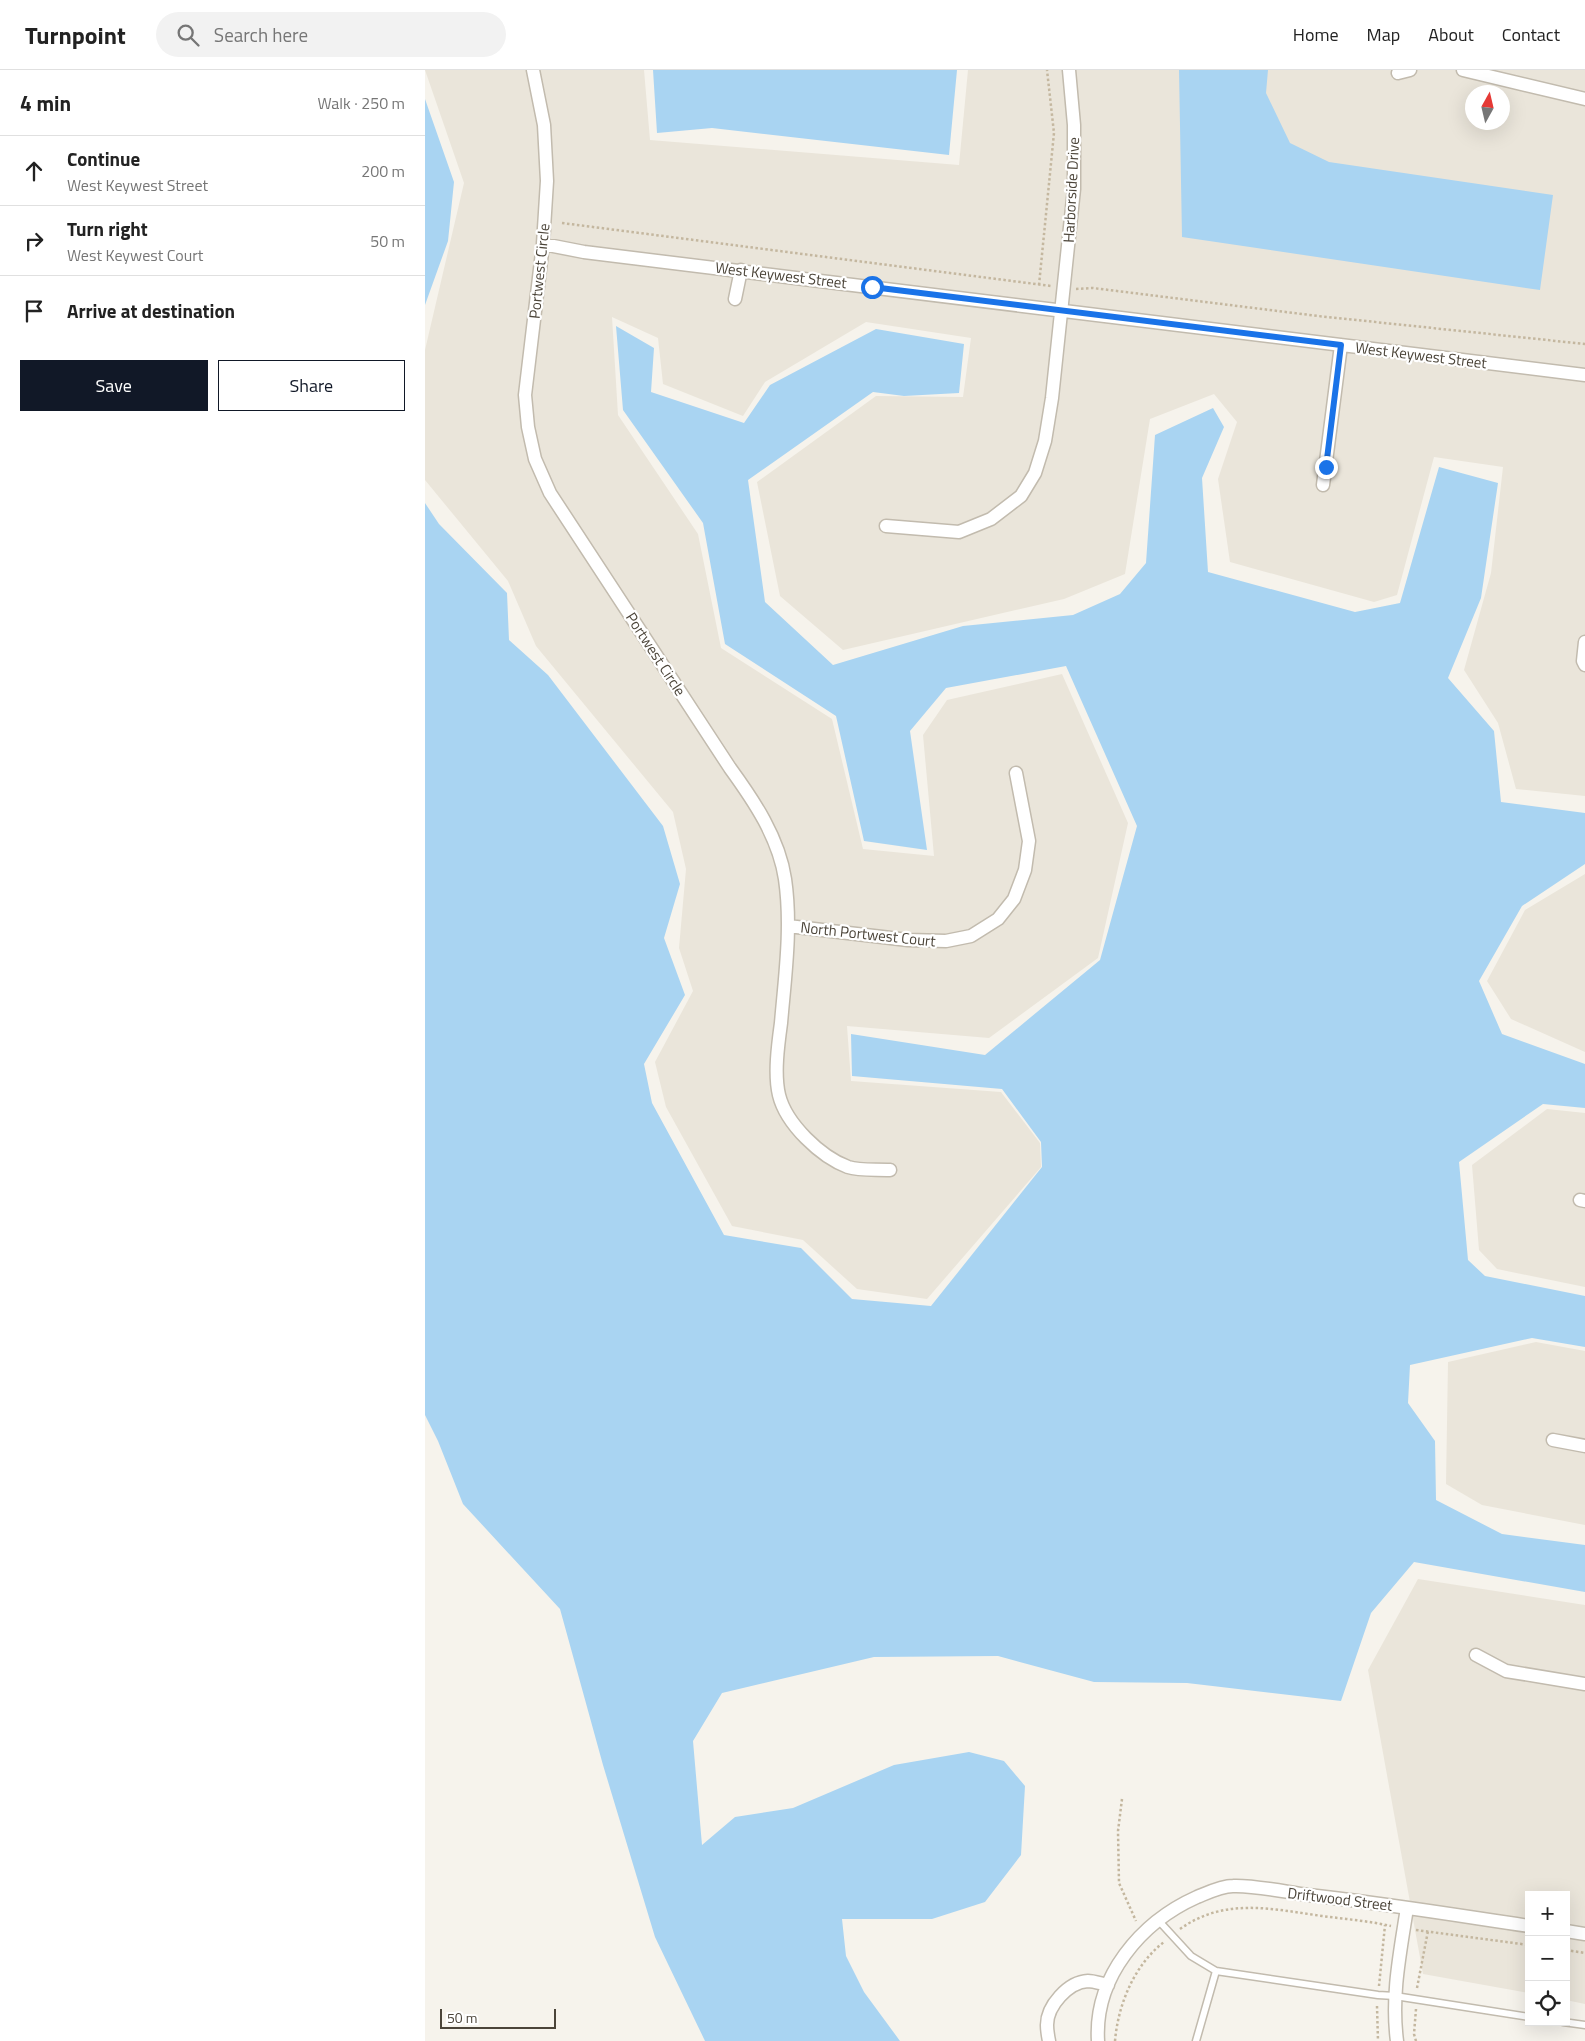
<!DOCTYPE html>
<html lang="en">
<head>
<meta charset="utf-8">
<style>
	body { margin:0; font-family:"Titillium Web",sans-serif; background:#f2f2f2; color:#222 }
	.controls { position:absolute; right:15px; bottom:15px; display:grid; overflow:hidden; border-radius:0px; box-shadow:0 5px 20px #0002 }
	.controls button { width:45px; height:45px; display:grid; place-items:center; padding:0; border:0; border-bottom:1px solid #e0e0e0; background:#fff; color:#222; font:25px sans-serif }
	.compass { position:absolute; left:1040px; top:15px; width:45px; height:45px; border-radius:50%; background:#fff; box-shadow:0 5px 20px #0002; rotate:8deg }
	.scale { position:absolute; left:15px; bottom:12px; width:116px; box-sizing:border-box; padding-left:5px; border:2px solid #4b4439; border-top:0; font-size:14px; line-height:18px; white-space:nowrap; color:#4b4439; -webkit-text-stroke:4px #fff; paint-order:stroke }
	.stop { position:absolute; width:15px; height:15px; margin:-11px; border:4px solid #1a73e8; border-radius:50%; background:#fff }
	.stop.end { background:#1a73e8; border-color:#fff; box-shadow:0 1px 5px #0008 }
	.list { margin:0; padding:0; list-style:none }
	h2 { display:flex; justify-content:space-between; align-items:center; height:65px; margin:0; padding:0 20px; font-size:21px }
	h2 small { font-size:16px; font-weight:400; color:#767676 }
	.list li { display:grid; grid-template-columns:32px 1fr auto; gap:15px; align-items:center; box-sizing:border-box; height:70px; padding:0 20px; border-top:1px solid #e0e0e0 }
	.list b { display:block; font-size:19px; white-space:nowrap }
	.list p { margin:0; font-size:16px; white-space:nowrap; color:#767676 }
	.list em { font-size:16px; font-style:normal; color:#767676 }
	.actions { display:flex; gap:10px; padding:15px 20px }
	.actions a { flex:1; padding:11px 0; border:1px solid #111827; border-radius:0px; text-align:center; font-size:18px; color:#111827 }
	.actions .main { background:#111827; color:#fff }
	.icon { flex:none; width:28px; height:28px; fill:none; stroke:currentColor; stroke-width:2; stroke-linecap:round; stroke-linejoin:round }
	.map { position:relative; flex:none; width:1160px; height:1971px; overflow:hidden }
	header { display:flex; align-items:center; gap:30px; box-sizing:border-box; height:70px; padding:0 25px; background:#fff; border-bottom:1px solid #e0e0e0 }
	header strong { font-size:24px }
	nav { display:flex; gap:28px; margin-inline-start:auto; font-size:18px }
	.search { width:350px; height:45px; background:#f2f2f2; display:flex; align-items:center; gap:12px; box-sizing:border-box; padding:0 18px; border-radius:28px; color:#767676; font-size:19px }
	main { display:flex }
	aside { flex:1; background:#fff }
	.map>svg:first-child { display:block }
	.residential { fill:#eae5da; fill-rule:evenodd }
	.water { fill:#a9d4f2 }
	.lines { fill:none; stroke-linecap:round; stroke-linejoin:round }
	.service-casing { stroke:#c2bbae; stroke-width:9 }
	.minor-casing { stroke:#c2bbae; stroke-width:15 }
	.path { stroke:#c4b79f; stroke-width:2.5; stroke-dasharray:2.5 2.5; stroke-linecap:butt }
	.service { stroke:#fff; stroke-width:6 }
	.minor { stroke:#fff; stroke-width:12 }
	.route { stroke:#1a73e8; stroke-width:6 }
	.labels { text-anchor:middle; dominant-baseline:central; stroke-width:4.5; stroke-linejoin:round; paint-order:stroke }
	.street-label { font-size:15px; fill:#4b4439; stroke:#fff }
</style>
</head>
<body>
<header>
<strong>Turnpoint</strong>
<div class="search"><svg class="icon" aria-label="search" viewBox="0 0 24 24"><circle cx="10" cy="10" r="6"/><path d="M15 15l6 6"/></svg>Search here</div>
<nav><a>Home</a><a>Map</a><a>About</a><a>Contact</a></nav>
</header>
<main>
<aside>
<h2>4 min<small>Walk · 250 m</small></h2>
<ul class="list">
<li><svg class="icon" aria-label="ahead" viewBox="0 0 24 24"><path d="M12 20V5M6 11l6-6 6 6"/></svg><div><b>Continue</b><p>West Keywest Street</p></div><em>200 m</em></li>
<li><svg class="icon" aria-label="right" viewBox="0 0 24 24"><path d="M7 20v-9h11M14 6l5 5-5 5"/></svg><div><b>Turn right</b><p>West Keywest Court</p></div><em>50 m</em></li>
<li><svg class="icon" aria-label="arrive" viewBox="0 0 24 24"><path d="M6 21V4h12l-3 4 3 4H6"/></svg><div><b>Arrive at destination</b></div></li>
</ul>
<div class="actions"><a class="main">Save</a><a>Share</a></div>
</aside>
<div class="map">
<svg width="1160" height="1971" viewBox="0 0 1160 1971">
	<rect width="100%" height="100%" fill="#f6f3ec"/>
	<!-- residential -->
	<path class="residential" d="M0,0h219l6,70 309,25 9,-95h617v726l-69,-7 -18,-66 -34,-53 27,-97 12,-106 -69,-10 -37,138 -23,7 -144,-40 -12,-83 19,-57 -23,-28 -64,25 -25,155 -61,25 -221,51 -63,-54 -23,-114 119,-86 87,1 8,-59 -105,-16 -101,60 -22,34 -80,-32 -5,-46 -46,-21 6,98 80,119 23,114 111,71 31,130 71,7 -11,-121 24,-35 115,-26 66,149 -30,135 -109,80 -142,-12 4,55 150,11 39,51 1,24 -114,132 -70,-10 -54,-49 -71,-14 -66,-119 -11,-45 38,-71 -14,-43 7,-79 -13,-57 -137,-166 -28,-65 -83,-101v-130l39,-167zM1048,22h30v30h-30z
		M1160,804v178l-74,-33 -24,-38 38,-71z
		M1122,1039l38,4v174l-88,-18 -18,-19 -7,-85z
		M1111,1272l49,9v174l-103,-20 -36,-21 2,-122z
		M993,1509l167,26v399l-19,-4v-105h-37v98l-106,-19 -55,-304z"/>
	<!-- water -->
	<path class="water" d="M228,0h304l-8,85 -237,-27 -55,5z
		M754,0h89l-2,23 24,50 39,19 224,33 -13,95 -358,-53z
		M0,29l29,83 -6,59 -23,64z
		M191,256l38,22 -3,44 93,31 26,-38 106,-56 88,15 -5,49 -55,3 -31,-4 -125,88 17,122 68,63 130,-39 110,-11 47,-21 26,-31 9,-128 58,-27 11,19 -22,51 6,94 147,40 45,-9 39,-136 59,16 -17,115 -33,80 46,53 7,71 84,11v51l-63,42 -43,75 23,53 83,30v44l-42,-4 -84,58 9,98 17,16 100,20v51l-53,-9 -122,27 -2,38 27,38 1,59 66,34 83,11v47l-171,-30 -43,51 -30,88 -154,-18 -93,-1 -96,-26 -124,1 -152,36 -29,48 9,104 33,-28 58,-9 101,-43 75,-13 35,9 21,25 -4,69 -36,47 -53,17h-90l4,37 18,36 36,49h-195l-50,-104 -52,-172 -43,-156 -97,-105 -25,-63 -13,-26v-912l14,21 68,69 2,47 39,35 115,151 17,58 -16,54 21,57 -41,69 8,39 72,132 77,13 51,51 79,7 111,-139 -1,-25 -39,-53 -150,-13 -1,-42 134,21 115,-95 37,-134 -71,-160 -120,22 -36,43 17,119 -63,-9 -28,-125 -111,-72 -22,-121 -80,-113z"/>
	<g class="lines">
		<defs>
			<path id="service" d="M733,1850l33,36 25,15
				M1138,1952l22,3
				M771,1971l20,-70 162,24 17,1 134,21"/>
			<path id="minor" d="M108,0l11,55 3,56 -4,63 -18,151 3,32 7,32 15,34 180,275c24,33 49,70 55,111 7,48 0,97 -4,144 -3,22 -7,51 -2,72 7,29 42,62 69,72 12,4 29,2 42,3
				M1038,0l122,29
				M973,3l12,-3
				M118,174l41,8 1001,123
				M310,229l6,-29
				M898,415l18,-140
				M461,456l73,6 32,-13 30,-23 14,-23 10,-32 7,-43 22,-209v-64l-5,-55
				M1160,572l-2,19 2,4
				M363,856l120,14 38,1 25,-5 27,-17 16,-20 11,-29 4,-29 -13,-68
				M1155,1130l5,1
				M1128,1370l32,6
				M1051,1585l30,16 79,13
				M1141,1861l19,3
				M624,1971c-1,-5 -2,-11 -2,-16 0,-19 21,-43 41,-44 6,0 14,3 20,4
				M673,1971c-4,-64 43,-119 99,-144 10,-4 24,-11 36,-11 21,-1 53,6 75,9 74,8 147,20 221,31
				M972,1971c-6,-45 3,-88 10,-133"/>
		</defs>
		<!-- service casing -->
		<use href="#service" class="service-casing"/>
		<!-- minor casing -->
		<use href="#minor" class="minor-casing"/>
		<!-- path -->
		<path class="path" d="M137,153l489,63
			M614,215l15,-152 -7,-63
			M651,219l17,-1 225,28 267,28
			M697,1729l-4,32 1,52 17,38
			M755,1859c45,-32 92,-20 142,-13 23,3 47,5 69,10
			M991,1860l113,15
			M1141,1880l19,3
			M954,1916l6,-61
			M992,1918l11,-57
			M952,1936l1,35
			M991,1939l-2,25 2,7
			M690,1971c3,-36 19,-76 49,-99"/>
		<!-- service -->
		<use href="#service" class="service"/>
		<!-- minor -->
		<use href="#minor" class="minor"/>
	</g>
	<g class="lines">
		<!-- route -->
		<path class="route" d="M447,217l469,58 -15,122"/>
	</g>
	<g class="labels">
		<!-- street labels -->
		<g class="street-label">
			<text transform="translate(646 120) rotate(-87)">Harborside Drive</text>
			<text transform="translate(114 201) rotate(-84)">Portwest Circle</text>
			<text transform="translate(356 205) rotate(7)">West Keywest Street</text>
			<text transform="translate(996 285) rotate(7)">West Keywest Street</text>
			<text transform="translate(231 584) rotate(57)">Portwest Circle</text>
			<text transform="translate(443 864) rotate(6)">North Portwest Court</text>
			<text transform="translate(915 1829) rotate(7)">Driftwood Street</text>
		</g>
	</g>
</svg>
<div class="controls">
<button>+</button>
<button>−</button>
<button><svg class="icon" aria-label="locate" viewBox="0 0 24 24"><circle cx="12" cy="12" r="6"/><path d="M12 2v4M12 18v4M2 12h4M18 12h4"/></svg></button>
</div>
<svg class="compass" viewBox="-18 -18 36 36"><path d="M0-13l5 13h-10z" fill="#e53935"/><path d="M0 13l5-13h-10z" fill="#767676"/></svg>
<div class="scale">50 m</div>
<div class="stop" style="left:447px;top:217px"></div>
<div class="stop end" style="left:901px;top:397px"></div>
</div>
</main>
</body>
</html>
